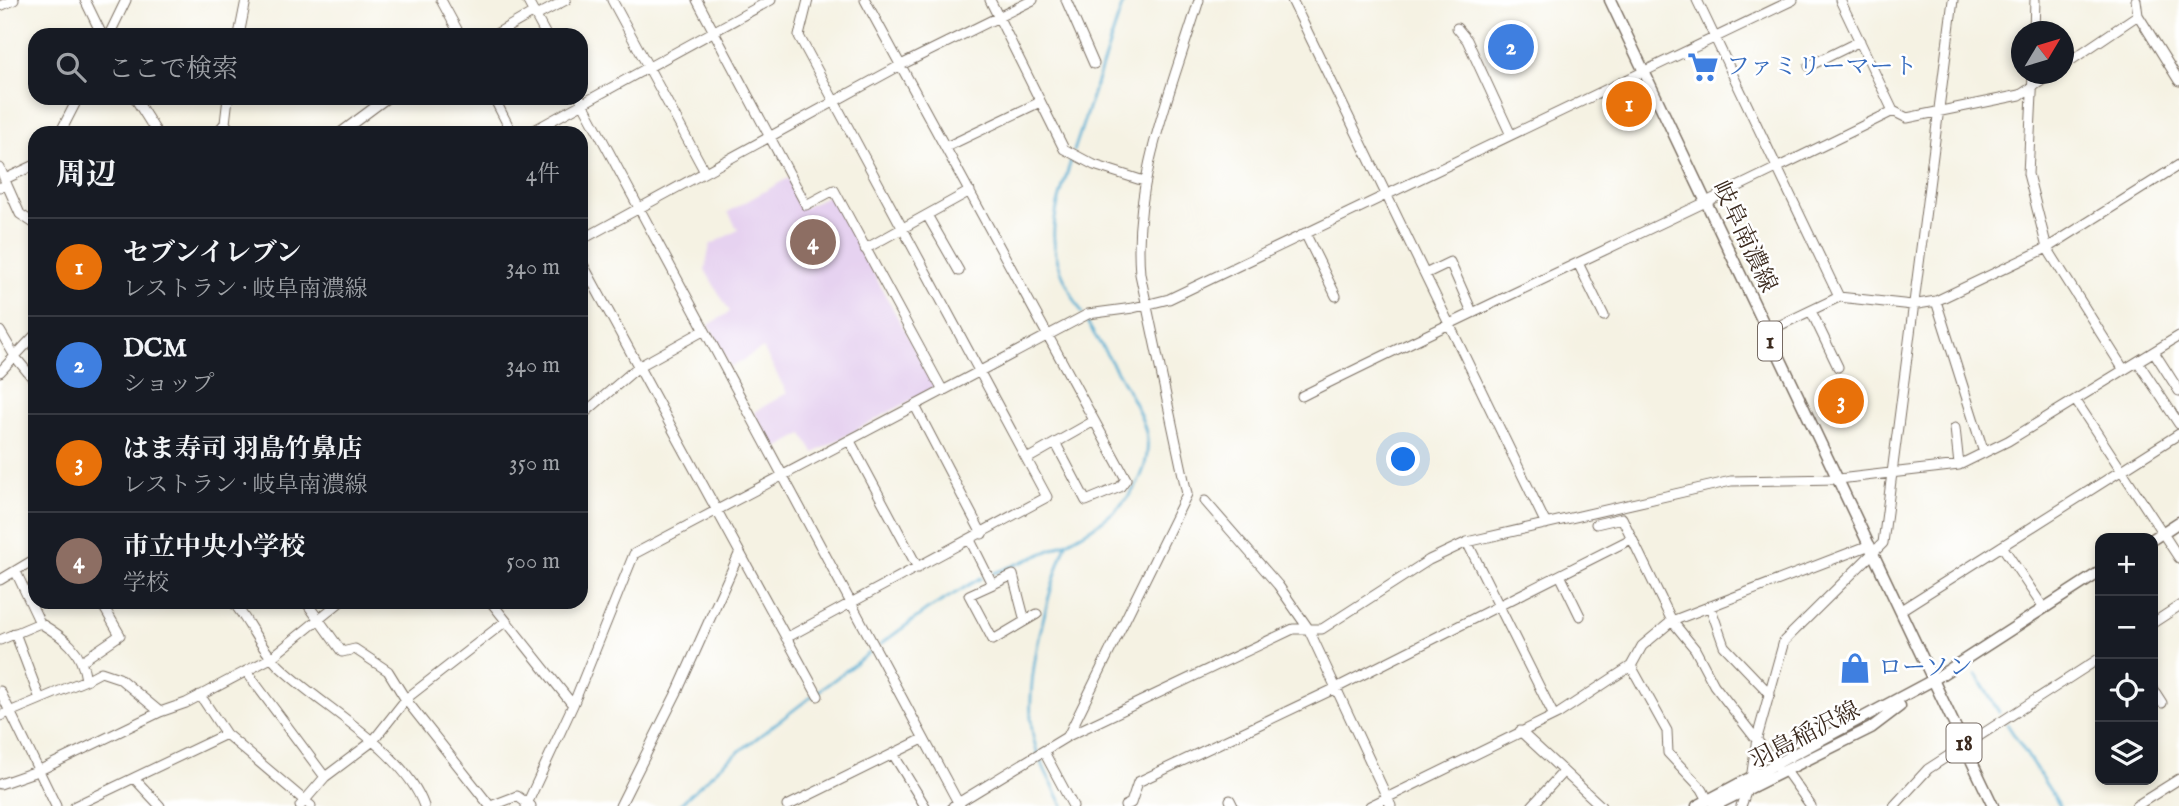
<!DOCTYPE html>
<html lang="ja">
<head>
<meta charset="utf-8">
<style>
	body { margin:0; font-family:"IM FELL English","Noto Serif JP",serif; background:#20242c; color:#f1f3f6 }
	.controls { position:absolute; right:21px; bottom:21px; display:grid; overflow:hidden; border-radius:14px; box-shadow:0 4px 10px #0003 }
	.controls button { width:63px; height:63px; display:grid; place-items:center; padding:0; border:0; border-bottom:2px solid #363941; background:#171b24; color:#f1f3f6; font:35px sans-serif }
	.compass { position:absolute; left:2011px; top:21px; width:63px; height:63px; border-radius:50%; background:#171b24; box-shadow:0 4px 10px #0003; rotate:52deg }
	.you { position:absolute; left:1404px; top:460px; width:24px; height:24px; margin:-18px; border:5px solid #fff; border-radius:50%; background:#1a73e8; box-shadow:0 0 0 10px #1a73e833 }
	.badge { display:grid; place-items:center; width:46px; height:46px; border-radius:50%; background:#0f766e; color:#fff; font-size:23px; font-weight:700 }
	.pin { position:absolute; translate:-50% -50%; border:4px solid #fff; box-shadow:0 2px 7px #0006 }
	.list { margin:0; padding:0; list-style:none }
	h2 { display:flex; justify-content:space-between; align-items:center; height:91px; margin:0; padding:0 28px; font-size:30px }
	h2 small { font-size:23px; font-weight:400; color:#9ea1a6 }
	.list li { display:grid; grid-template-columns:46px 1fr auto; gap:21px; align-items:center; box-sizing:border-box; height:98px; padding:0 28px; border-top:2px solid #363941 }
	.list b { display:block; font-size:26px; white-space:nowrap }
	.list p { margin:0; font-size:23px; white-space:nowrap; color:#9ea1a6 }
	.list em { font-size:23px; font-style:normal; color:#9ea1a6 }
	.icon { flex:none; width:38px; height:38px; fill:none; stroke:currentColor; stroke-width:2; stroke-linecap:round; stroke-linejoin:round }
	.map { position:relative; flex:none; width:2179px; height:806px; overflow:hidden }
	.search { position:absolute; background:#171b24; box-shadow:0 4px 10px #0003; left:28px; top:28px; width:560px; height:77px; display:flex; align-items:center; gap:18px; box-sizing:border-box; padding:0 24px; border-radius:21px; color:#9ea1a6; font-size:26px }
	.panel { position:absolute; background:#171b24; box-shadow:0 4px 10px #0003; left:28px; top:126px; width:560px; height:483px; border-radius:21px }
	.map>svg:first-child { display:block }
	.built { fill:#e6d2f0 }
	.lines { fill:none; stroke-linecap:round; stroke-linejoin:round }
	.stream { stroke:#54acd1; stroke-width:2.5 }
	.minor-casing { stroke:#7c7063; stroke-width:11 }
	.major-casing { stroke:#7c7063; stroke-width:13 }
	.minor { stroke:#fff; stroke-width:9 }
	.major { stroke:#fff; stroke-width:10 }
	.labels { text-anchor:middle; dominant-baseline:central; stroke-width:5; stroke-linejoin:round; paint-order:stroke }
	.shield { fill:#fff; stroke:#766a62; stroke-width:2 }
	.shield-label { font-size:23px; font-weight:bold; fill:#3b2a1e }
	.shop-label { font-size:24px; fill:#366cbe; stroke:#fff; text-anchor:start }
	.street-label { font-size:24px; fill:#3b2a1e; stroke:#fff }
</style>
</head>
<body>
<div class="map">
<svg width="2179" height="806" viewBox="0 0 2179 806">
	<rect width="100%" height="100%" fill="#fff"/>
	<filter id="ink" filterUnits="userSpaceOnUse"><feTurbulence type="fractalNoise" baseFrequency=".0143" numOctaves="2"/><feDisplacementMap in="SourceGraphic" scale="14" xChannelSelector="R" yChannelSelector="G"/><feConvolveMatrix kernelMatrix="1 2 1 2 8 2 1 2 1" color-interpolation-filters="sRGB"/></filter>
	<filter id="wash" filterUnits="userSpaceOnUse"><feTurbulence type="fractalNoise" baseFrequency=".00686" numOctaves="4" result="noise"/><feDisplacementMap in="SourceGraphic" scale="28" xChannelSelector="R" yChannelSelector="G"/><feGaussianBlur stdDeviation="1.57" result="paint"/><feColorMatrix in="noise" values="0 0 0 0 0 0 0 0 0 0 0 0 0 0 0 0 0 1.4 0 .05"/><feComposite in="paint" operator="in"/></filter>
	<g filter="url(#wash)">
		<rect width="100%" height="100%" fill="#f5f2e3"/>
		<!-- built -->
		<path class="built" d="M788,178l16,30 27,-14 104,193 -121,66 -11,-19 -29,16 -20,-38 33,-19 -24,-45 -32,19 -22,-42 21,-13 -25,-42 5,-25 28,-15 -10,-18z"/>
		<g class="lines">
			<!-- stream -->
			<path class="stream" d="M1074,151l50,-151
				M1072,158c-24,72 -28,88 10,155
				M994,573c56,-22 161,-58 153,-135 -3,-29 -46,-91 -62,-119
				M881,644l46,-34 54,-32
				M1976,675l23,37
				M819,691l50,-38
				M2007,724l53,82
				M678,806l46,-43 88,-67
				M1063,806c-9,-19 -21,-38 -27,-58 -17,-53 11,-152 30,-204"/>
		</g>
	</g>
	<g filter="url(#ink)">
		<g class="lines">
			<defs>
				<path id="minor" d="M85,0l17,35
					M441,0l19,35
					M527,0l19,35
					M612,0l93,172
					M697,0l109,205 28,-15 109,201
					M865,0l261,479 -6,8 -34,14 -30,-57
					M990,0l74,149 30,16 50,16
					M1066,0l28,64
					M1292,0l254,524
					M1697,0l142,297 73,8 24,-4 111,-53 132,-83
					M2136,0l2,15 41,66
					M0,6l14,-6
					M536,16l30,-16
					M1457,28l10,12 43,93
					M2034,32l1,-32
					M109,35l17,-35
					M239,35l7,-35
					M494,35l40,-23
					M2064,65l74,-50
					M1809,66l51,-25
					M2033,74l-5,100 19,74 77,122
					M135,98l22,35
					M228,98l-3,25 7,10
					M494,98l18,35
					M580,98l380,708
					M1893,111l14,7 113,-23 32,-21
					M60,133l18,-35
					M217,133l8,-10
					M340,133l47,-35
					M529,133l242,-133
					M946,147l94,-45
					M0,168l7,17 -7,2
					M5,179l30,-14
					M7,185l13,29 15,10
					M927,215l32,56
					M1305,233l31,63
					M581,240l320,-175 132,-65
					M865,249l105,-58
					M581,261l237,435
					M1578,263l26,53
					M1425,274l25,-12 22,50
					M1936,301l48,152
					M1811,311l27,56
					M0,331l16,27 19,23
					M1766,332l73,-35
					M2154,352l25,39
					M2138,362l41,62
					M0,372l35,-37
					M1302,396c196,-98 395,-187 591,-285l-53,-111
					M2076,401l103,157
					M915,406l67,128
					M581,416l57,-49 65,-36
					M1955,428l4,37
					M850,441l68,127
					M1027,459l67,-38
					M1205,501l73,84 30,43 83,178
					M1596,524l26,-6 50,103 23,28 19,36 63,81
					M970,540l22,44
					M1467,542l87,174
					M2002,546l41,61
					M16,572l24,51
					M1560,575l20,41
					M0,580l35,-21
					M233,602c16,19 26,44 44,62 42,42 127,85 147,142
					M306,602l36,50 13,-3 33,22 18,29 84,106
					M491,602l82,103
					M1710,606l14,40 46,48
					M1901,610l278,-176
					M1025,621l-12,-46 -44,20 24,45 44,-26
					M2153,623l26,-17
					M15,633l25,66
					M786,638l261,-141 -248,-461 9,-36
					M0,640l40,-17c25,15 42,27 46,57l-86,36
					M82,661l38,-26 -19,-33
					M1631,666l36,65 1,22 34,36 6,11
					M246,671l79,106
					M86,680l15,-8 18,6 41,34
					M2153,689l9,14
					M0,691l56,115
					M200,695l26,39 85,72
					M1520,731l81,75
					M1068,736l119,-242 -47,-220c-8,-94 32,-185 59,-274
					M1044,752l29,54
					M893,754l32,52
					M1786,771l25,35
					M134,778l26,28
					M0,784l40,-14 120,-58 26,-9 85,-45 69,-56
					M1230,800l3,6
					M75,806l151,-72
					M300,806l25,-29 48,-36 34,-43 99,-77
					M491,806l26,-10 14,10
					M526,806l47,-101 61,-151 454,-240 45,-6 36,-9 624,-299
					M620,806l58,-116 61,-136
					M787,806l136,-67
					M953,806l115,-70 225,-107h29l107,-69 38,-18 264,-61 108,-2 120,-14 49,-24 171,-105
					M1125,806l6,-3 7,-21 196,-93 297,-150
					M1370,806l188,-92 73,-48 11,-20 30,-25 198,-76
					M1532,806l31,-34
					M1741,806l10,-27 6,-41 27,-97 99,-98 70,-543
					M1894,806l34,-37 172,-111
					M2136,806l43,-27"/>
				<path id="major" d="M1610,0l383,806
					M2153,539l26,-17
					M1697,806l236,-126 167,-108
					M1714,806l157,-78 29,-22"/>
			</defs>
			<!-- minor casing -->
			<use href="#minor" class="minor-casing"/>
			<!-- major casing -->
			<use href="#major" class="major-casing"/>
			<!-- minor -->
			<use href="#minor" class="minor"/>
			<!-- major -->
			<use href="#major" class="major"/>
		</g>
	</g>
	<!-- icons -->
	<defs>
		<symbol id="supermarket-bare" viewBox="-9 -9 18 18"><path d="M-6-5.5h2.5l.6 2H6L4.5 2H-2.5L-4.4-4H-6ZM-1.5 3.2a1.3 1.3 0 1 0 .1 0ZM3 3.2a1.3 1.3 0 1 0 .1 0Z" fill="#3f7fe0" stroke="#fff" stroke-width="2.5" paint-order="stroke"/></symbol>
		<symbol id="shop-bare" viewBox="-9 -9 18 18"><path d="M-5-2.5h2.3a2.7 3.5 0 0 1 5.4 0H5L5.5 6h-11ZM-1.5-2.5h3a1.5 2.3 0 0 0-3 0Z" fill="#3f7fe0" stroke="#fff" stroke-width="2.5" paint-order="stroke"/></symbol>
	</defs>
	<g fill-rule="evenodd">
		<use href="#supermarket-bare" x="1681" y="45" width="44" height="44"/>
		<use href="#shop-bare" x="1833" y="646" width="44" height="44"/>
	</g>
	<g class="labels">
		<!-- shield labels -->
		<g class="shield">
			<rect x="1758" y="321.5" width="24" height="39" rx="5"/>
			<rect x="1946.5" y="723.5" width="35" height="39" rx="5"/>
		</g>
		<g class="shield-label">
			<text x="1770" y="341">1</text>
			<text x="1964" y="743">18</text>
		</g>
		<!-- shop labels -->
		<g class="shop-label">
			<text x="1726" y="67">ファミリーマート</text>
			<text x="1878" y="668">ローソン</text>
		</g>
		<!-- street labels -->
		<g class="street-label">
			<text transform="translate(1744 237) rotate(65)">岐阜南濃線</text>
			<text transform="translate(1805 736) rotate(-27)">羽島稲沢線</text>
		</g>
	</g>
</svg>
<div class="controls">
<button>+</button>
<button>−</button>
<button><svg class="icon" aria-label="locate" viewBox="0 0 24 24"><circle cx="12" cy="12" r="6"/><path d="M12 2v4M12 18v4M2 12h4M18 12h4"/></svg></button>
<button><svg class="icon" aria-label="layers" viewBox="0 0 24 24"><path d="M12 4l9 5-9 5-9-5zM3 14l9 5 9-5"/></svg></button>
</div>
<svg class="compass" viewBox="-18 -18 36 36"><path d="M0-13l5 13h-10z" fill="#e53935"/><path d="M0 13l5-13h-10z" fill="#9ea1a6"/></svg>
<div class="you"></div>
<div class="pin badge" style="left:1629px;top:104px;background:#e8710a">1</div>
<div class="pin badge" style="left:1511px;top:47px;background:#3f7fe0">2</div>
<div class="pin badge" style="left:1841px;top:401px;background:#e8710a">3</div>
<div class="pin badge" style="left:813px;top:242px;background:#8d6e63">4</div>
<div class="search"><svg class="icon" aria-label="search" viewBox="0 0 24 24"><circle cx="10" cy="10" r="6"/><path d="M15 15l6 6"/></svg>ここで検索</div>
<section class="panel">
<h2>周辺<small>4件</small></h2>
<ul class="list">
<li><span class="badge" style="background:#e8710a">1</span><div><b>セブンイレブン</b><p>レストラン · 岐阜南濃線</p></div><em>340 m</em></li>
<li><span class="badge" style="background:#3f7fe0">2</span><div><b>DCM</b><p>ショップ</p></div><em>340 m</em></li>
<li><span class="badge" style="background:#e8710a">3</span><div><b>はま寿司 羽島竹鼻店</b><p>レストラン · 岐阜南濃線</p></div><em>350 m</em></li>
<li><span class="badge" style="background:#8d6e63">4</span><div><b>市立中央小学校</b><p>学校</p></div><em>500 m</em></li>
</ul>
</section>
</div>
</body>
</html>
